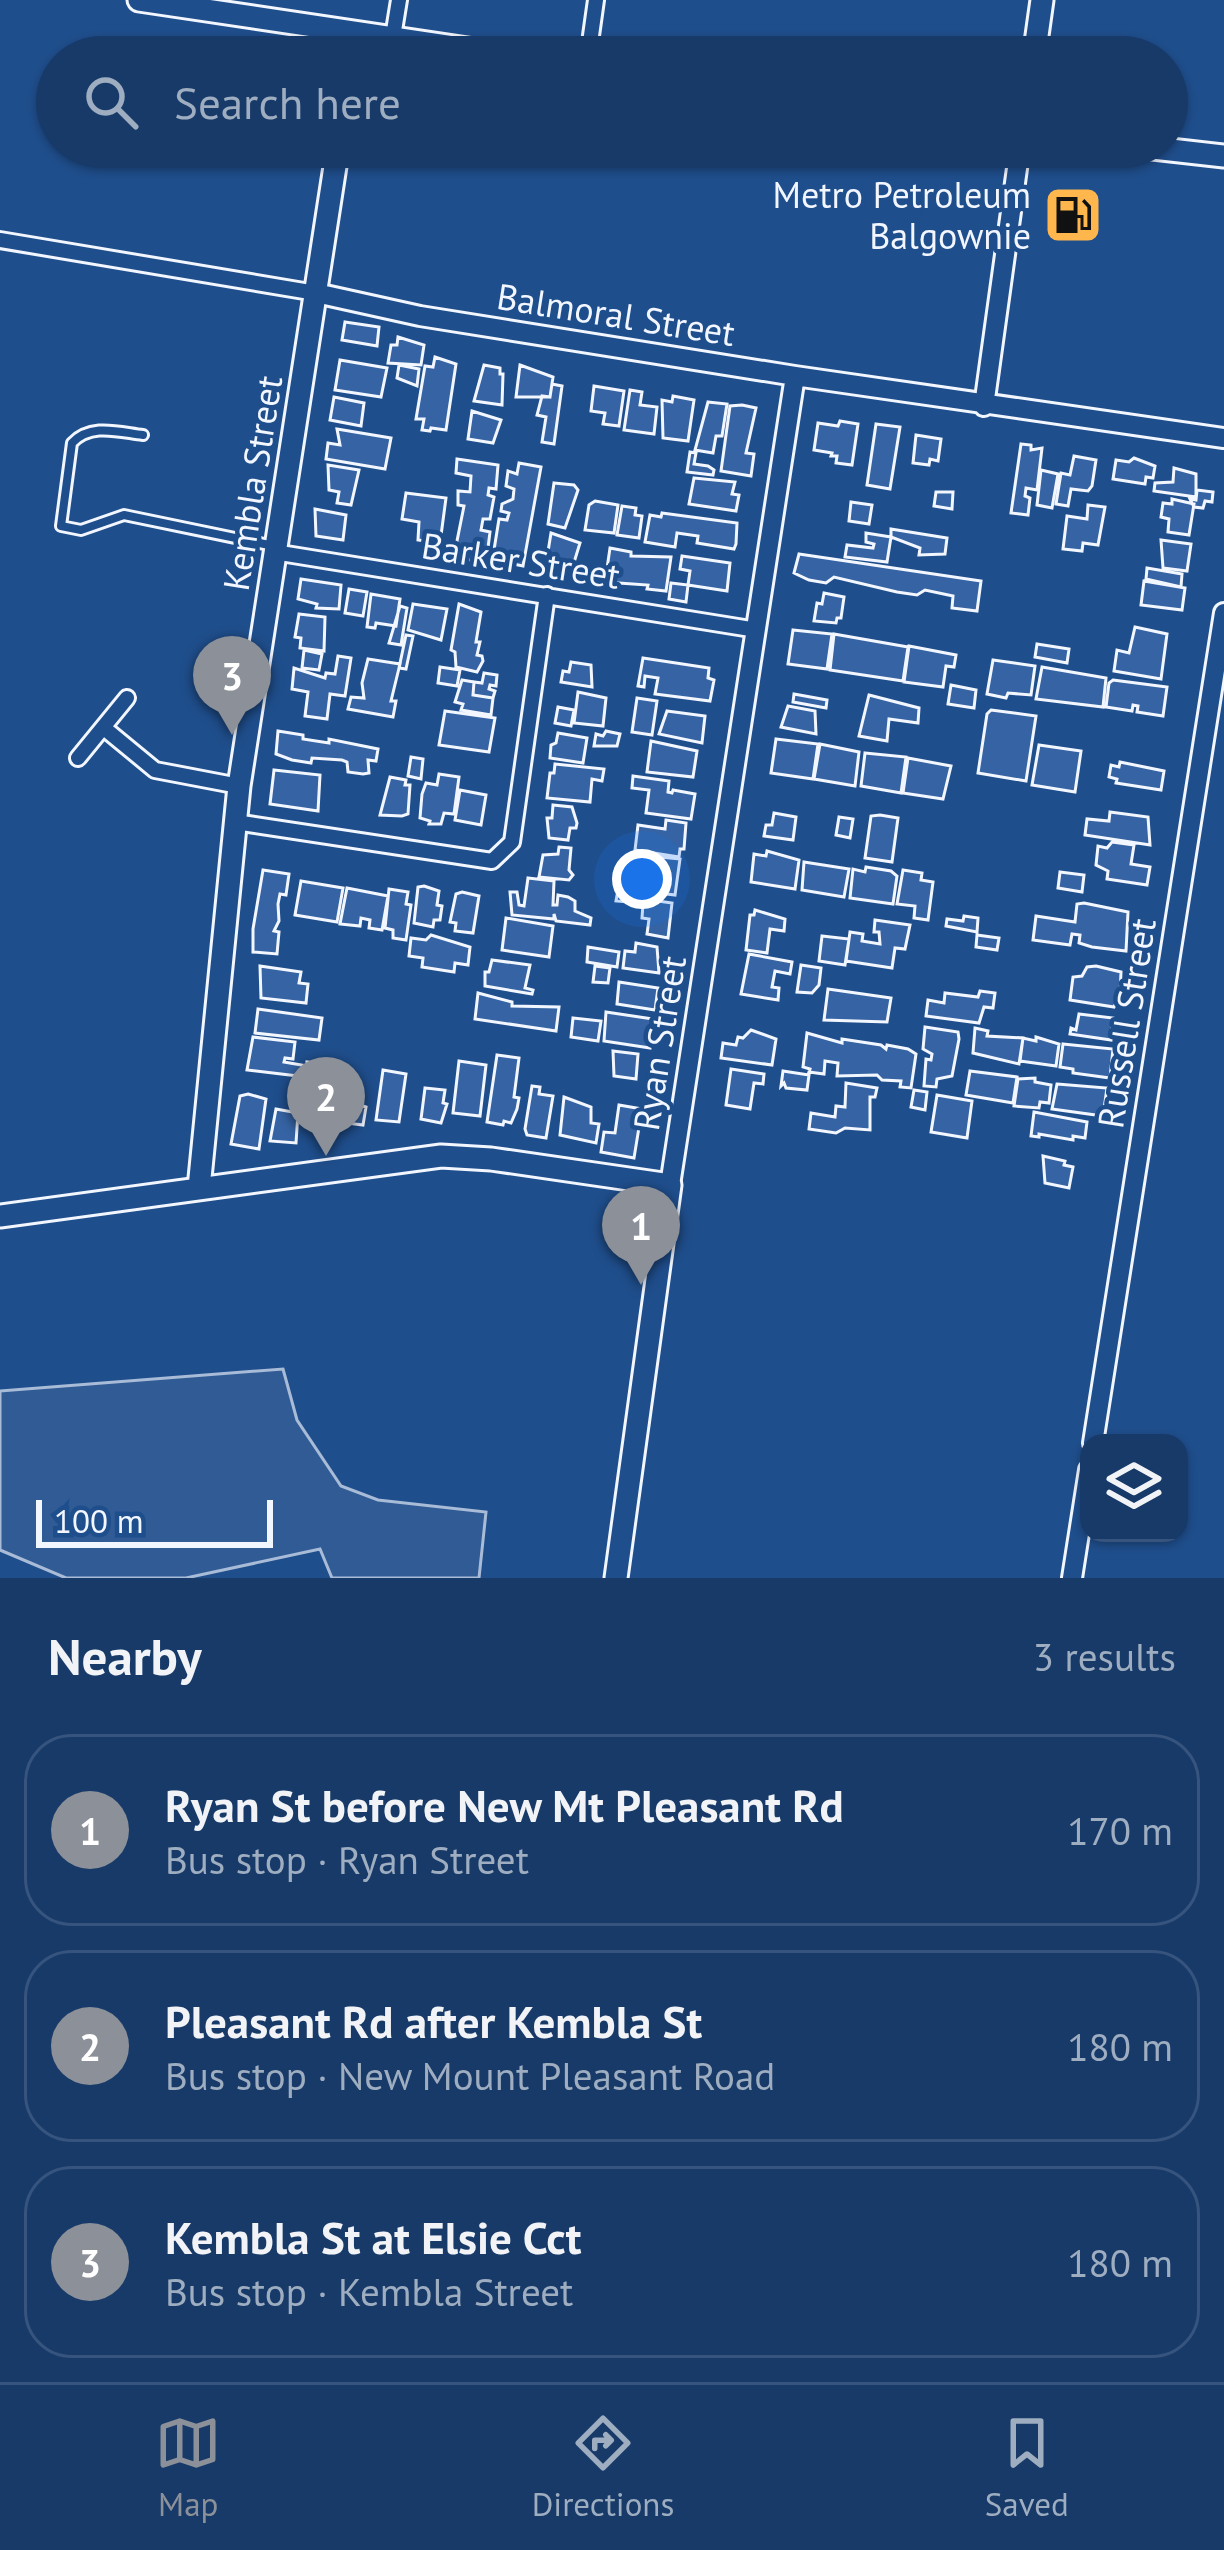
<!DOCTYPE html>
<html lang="en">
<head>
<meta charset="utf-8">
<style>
	body { margin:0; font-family:"PT Sans",sans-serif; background:#244571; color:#f1f3f6 }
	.controls { position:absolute; right:36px; bottom:36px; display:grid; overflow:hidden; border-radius:24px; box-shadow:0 3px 9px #0004 }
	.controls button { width:108px; height:108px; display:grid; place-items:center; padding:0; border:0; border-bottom:3px solid #36547d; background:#173a69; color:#f1f3f6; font:60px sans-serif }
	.scale { position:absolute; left:36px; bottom:30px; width:237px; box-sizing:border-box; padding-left:12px; border:6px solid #f2f6ff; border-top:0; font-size:33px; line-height:42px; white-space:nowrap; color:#f2f6ff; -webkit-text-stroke:9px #1f4e8c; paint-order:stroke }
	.you { position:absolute; left:642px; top:879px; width:42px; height:42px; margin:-30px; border:9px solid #fff; border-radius:50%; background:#1a73e8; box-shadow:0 0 0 18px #1a73e833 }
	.badge { display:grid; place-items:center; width:78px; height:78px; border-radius:50%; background:#8c9099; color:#fff; font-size:39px; font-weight:700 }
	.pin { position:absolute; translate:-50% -99px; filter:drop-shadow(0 3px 6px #0008) }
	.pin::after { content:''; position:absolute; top:63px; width:42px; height:36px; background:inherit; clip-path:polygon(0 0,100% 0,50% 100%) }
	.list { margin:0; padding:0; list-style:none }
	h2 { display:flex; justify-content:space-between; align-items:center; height:156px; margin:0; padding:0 48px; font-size:51px }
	h2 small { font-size:39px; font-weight:400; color:#9eadc0 }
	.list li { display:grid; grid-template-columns:78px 1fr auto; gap:36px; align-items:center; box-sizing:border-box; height:192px; margin:0 24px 24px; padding:0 24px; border:3px solid #36547d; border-radius:48px }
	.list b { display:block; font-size:45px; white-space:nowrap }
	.list p { margin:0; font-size:39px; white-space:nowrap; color:#9eadc0 }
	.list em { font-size:39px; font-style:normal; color:#9eadc0 }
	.icon { flex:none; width:66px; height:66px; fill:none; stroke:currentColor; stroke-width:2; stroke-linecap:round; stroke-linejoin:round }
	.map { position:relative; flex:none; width:1224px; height:1578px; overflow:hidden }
	.search { position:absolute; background:#173a69; box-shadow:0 3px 9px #0004; left:36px; right:36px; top:36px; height:132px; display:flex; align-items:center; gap:30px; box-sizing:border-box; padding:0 42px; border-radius:66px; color:#9eadc0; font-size:45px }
	.sheet { height:804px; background:#173a69 }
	nav { display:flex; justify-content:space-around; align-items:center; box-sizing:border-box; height:168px; border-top:3px solid #36547d; background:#173a69; font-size:33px; color:#9eadc0 }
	nav a { display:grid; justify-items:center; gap:6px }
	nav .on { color:#8c9099 }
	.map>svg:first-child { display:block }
	.built { fill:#305b95; stroke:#a8bbd7; stroke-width:3 }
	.building { fill:#3563a3; stroke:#f2f6ff; stroke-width:3 }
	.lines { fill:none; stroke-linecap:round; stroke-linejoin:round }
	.service-casing { stroke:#f2f6ff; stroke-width:14 }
	.minor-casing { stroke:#f2f6ff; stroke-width:20 }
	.tertiary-casing { stroke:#f2f6ff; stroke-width:24 }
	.secondary-casing { stroke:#f2f6ff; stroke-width:27 }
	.service { stroke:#1f4e8c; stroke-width:8 }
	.minor { stroke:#1f4e8c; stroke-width:14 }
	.tertiary { stroke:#1f4e8c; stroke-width:18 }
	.secondary { stroke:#1f4e8c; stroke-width:21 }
	.labels { text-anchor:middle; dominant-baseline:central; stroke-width:9; stroke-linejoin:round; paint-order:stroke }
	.poi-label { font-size:36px; fill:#f2f6ff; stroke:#1f4e8c; text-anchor:end }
	.street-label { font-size:36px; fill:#f2f6ff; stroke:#1f4e8c }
</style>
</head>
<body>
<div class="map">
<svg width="1224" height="1578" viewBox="0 0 1224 1578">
	<rect width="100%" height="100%" fill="#1f4e8c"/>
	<!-- built -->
	<path class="built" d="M283,1369l14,51 44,66 37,14 108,12 -7,66h-147l-12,-29 -134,29h-120l-66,-28v-159z"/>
	<!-- building -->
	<path class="building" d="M345,322l34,5 -2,19 -35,-6z
		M398,337l26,8 -3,20 -33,-2 3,-18h6z
		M435,357l21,7 -10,66 -15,-2 -1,3 -8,-1 2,-11h-8l9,-53 8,1z
		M340,360l47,8 -6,29 -46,-7z
		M399,365l20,4 -2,17 -20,-8z
		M484,365l16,3v6h3l-1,31 -28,-4z
		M520,365l33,12 -3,20h-34z
		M552,384l10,2 -8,58 -12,-2 4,-25 -9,-2 5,-19 8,1z
		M594,386l30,5 -5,35 -16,-2 2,-11 -14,-2z
		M630,390l12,2 -2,13 17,2 -3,27 -30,-4z
		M673,396l21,4 -6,41 -25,-3 -1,-38 10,2z
		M334,397l30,6 -3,23 -31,-6z
		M708,402l19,2 -5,32h-6l-3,17 -18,-3z
		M742,405l14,3 -10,45 8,1 -3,22 -30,-5 9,-65z
		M472,411l29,9 -8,23 -25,-4z
		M840,421l18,3 -6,41 -16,-2 1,-7h-6l1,-3 -18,-3 4,-27 20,3z
		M876,424l24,3 -10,62 -23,-4z
		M337,429l54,9 -6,31 -59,-10 2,-16 12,2z
		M916,435l25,4 -3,22 -8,-2 -1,6 -16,-2z
		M1021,444l10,1v5l11,-2 -5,42 -11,-2 -1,8 5,2 -2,17 -17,-2z
		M690,452l6,1 -2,11 14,2 6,4 -1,5 -26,-3z
		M1074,456l22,4 -4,26 -4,5 -17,-2 -3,17 -12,-2 5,-31 9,2z
		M1134,458l21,8 -2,12 -7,-1 -1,7 -32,-5 3,-19 13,2z
		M457,459l41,6 -2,24 -7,-1 -1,7 6,2 -4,22h-7l-2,11 9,2 -4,32 -32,-8 10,-50 -6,-1v-14l12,1 1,-16 -15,-3z
		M519,463l22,4 -18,99 -20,-4 -2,-11 -7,-1 5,-31 8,1 2,-7 -8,-2 1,-7 11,-5 1,-10 -8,-3 2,-15 9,3z
		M328,465l31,5 -8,35 -14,-2 2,-11 -10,-2z
		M1174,468l22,6v23l-42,-6 1,-8 18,-1z
		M1041,470l17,4 -6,34 -15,-3z
		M694,478l41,4 -3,12 7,1 -3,16 -47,-7z
		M554,483l20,2 4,5 -13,38 -17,-4z
		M1197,490l16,2 -1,10 -7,-1 -2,7 -9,-1 -4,-8 6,1z
		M936,492h17l-1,17 -18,-3z
		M406,493l40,5 -6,45 -22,-3 1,-18 -17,-3z
		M1172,499l22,5 -5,31 -21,-3 1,-13 -8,-2 2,-14 9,1z
		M595,501l23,4 -4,28 -29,-3 4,-25z
		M851,502l21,3 -3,19 -20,-3z
		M1088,505l17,2 -7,38 -15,-2 -1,8 -19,-2 4,-33 20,3z
		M622,506l14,2 -1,7 7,1 -3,22 -22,-3z
		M315,509l31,6 -3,25 -27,-4z
		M662,513l75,10 -1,21 -2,5 -37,-6 1,-7 -21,-3 -2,14 -30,-5 5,-27 11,2z
		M891,529l56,9 -2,16 -26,1 1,-7 -29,-11z
		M551,533l29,10 -8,26 -26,-5z
		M866,533l25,4 -4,25 -42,-5 2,-12 26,3 1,-4 -8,-2z
		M1161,540l30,4 -4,27 -24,-3z
		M610,548l21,4v4l40,1 -5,34 -19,-2 1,-4 -43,-3z
		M799,554l182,27 -4,30 -25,-3 1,-12 -28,-6 -8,5 -20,-3 -63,-15 -8,6 -17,-3 -15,-7z
		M682,556l48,7 -3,28 -39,-6 2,-14 -10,-2z
		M1147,568l35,6 -1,13 -35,-8z
		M301,579l40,6 -2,24 -23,-1 1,-4 -19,-5z
		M1144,581l41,7 -3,22 -41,-5z
		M671,583l17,2 -2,17 -17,-3z
		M349,589l18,3 -4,24 -18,-3z
		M824,593l20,4 -3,21h-4l-1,5 -22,-2 3,-18 5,1z
		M371,594l29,5 -4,27 -20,-3 -1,5 -8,-1z
		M413,604l34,5 -6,31 -33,-10z
		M459,604l22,8 -5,30h4l-3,13 5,1 1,5 -6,11 -21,-5 -1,-15 -4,-2z
		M400,606l7,2 -6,37 -12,-2z
		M299,614l26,3 -1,34 -24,-3 1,-10 -6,-1z
		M1135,627l32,7 -6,45 -47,-8 3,-21 12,3z
		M793,630l39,4 -5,35 -39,-5z
		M834,634l74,13 -5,34 -73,-11z
		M406,635l7,1 -7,33 -7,-1z
		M1037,644l32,5 -2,14 -32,-6z
		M909,646l47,9 -2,12 -8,-1 -3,21 -39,-5z
		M304,650l18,4 -3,16 -17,-2z
		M338,656l13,2 -6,38 -15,-2 -3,25 -22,-3 3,-24 -16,-3 2,-21 31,10 1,-5 9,1z
		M643,658l66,10 -1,10 6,2 -4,21 -55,-7 3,-16 -13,-2 -1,11 -6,-1z
		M368,659l32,5 -9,37h5l-3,16 -45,-8 3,-12 13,1 -2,-15z
		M993,660l42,6 -4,29 -23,-2 -2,5 -19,-4z
		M571,662l20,3 1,22 -31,-5 2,-11 6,1z
		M440,667l20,3 -3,16 -19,-3z
		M1042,667l64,11 -3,29 -67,-8z
		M484,673l13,2 -1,11 -6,-1 -1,4 6,2 -2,7 -20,-3 1,-13 8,1z
		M462,680l12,2 -1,13 20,3 -2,17 -30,-5 2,-6 -8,-2z
		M1113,680l54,7 -4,29 -26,-4 1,-6 -5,-1 -1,6 -26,-4 3,-24z
		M951,685l25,5 -2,18 -26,-4z
		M578,692l28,6 -3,28 -29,-3z
		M794,694l33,6 -1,8 -33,-6z
		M869,695l50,13 -1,15 -29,-4 -2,22 -28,-5z
		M637,698l20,3 -5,34 -20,-3z
		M788,706l27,5 1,23 -35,-7z
		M558,707l16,3 -3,16 -16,-3z
		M991,710l45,6 -10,65 -48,-8 9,-59z
		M445,711l50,7 -6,34 -50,-7z
		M667,711l38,5 -3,27 -43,-9z
		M278,731l25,4v4l26,4v-4l49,10 -2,12 -8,-1 1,13 -6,1 -15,-2 -1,-10 -5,-2 -30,-2 -1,5 -19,-3 -16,-6z
		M606,731l14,3 -3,12h-23l2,-12 7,2z
		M558,733l29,5 -4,25 -33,-5 1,-13 5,-2z
		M776,739l42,5 -5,35 -42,-6z
		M651,741l46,10 -4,26 -46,-5z
		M820,744l39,8 -4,34 -41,-7z
		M1039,745l42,6 -6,41 -43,-7z
		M865,753l41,4 -5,36 -40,-7z
		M411,757l12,2 -2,20 -13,-3z
		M908,758l43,8 -8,33 -40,-6z
		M1120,762l44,9 -3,19 -45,-7 1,-4 -8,-2 2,-12 8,2z
		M555,764l49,5 -2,12 -10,-2 -2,23 -43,-4 3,-25h4z
		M274,770l46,5 -2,36 -48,-7z
		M439,774l20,3 -5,37 -10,-1 -3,11h-12l1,-3 -10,-3 2,-24 4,-11 11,2z
		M633,776l36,5 -1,11 4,1 1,-3 22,4 -4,25 -45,-6 3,-23 -17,-2z
		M390,777l16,3 -1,5h5l-2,29 -6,2 -22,-1z
		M460,790l26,5 -5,30 -26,-5z
		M553,805l19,2 5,16 -1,5h-6l-2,12 -19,-2 -2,-20h5z
		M1110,812l38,5 2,28 -65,-10 2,-16 22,2z
		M774,813l22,4 -3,23 -29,-4 2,-11h6z
		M880,815l18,3 -6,44 -27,-4 6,-42z
		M839,817l14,2 -3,19 -14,-3z
		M666,820l20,3 -2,26h-4l-1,8 -44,-7 3,-25 27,4z
		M1112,842l22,3 -3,19 19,3 -3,18 -40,-6 1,-8 -12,-6 2,-19 9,2z
		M559,847l12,1 -2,22 4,5 -4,5 -30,-3 4,-22 15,-1z
		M767,851l32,9 -4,29 -44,-7 3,-28 12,2z
		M660,857l20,2 -5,36 -41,-5 4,-30 22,3z
		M804,862l45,7 -5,28 -42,-7z
		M866,867l25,4 6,5 -4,28 -43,-6 3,-29 12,3z
		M263,870l26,4 -3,21 -6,-1 -2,10 1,17 -5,10 5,1 -2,22 -24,-2v-23z
		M903,870l19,3 -1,7 12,2 -5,38 -14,-2 1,-12 -18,-2z
		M1060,872l24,3 -2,17 -24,-4z
		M528,878l26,3 -1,24h4l1,-10 10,2 7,4v10l16,7 -1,7 -34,-4 -2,-7v5l-42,-4 -2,-23h7l2,13 5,1z
		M301,881l42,7 -6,34 -42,-7z
		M424,886l15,5 -2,14 5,1 -2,14h-6l-1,7 -19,-4 4,-36z
		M347,888l41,8 -6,34 -13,-2 1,-8 -9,-2 -1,8 -20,-2z
		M389,889l19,3 -2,12 5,1 -5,35 -13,-2v-8l-8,-2z
		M618,890l22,3 -2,10 -22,-2z
		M462,892l17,4 -6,37 -18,-2 1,-8 -6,-1 6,-28z
		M651,900l21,3 -4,35 -21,-4 2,-15 -7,-1 1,-14 8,1z
		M1084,903l44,9 -2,39 -34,-4 -13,-4 1,-8 -8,-1 -2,11 -37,-5 3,-24 39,6 2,-18z
		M755,910l30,9 -1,12 -14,-2 -3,24 -21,-3 4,-35h4z
		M964,916l14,2 -1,14 -31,-6 1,-7 16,2z
		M506,918l47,8 -4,31 -47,-7z
		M875,920l35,5 -5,24 -10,-1 -3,20 -46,-7 4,-29 13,2 -1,7 18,3 -1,-12h-5z
		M431,935l39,12 -2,18 -13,-2 -1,9 -32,-5 1,-9 -14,-2 2,-18 15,2z
		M977,935l22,3 -2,12 -21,-3z
		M822,936l27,3 -4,26 -26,-4z
		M636,943l21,4 2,26 -36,-5 2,-17 10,1z
		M588,947l31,5 -2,15 -30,-5z
		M749,954l43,8 -2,12 -15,-3 -3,16 7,1 -1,12 -37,-6z
		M492,960l38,5 -5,23 8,2 -1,4 -47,-8v-14h4z
		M801,965l20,3 -2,17 -7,8 -15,-1z
		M260,966l41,6 -2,11 9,1 -2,19 -45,-5z
		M595,966l15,2 -2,15 -15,-1z
		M1096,966l25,6 -1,23 -6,12 -44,-7 3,-23 9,-1 5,-9z
		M619,982l39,6 -3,22 -38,-6z
		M828,989l63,9 -4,24 -63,-2z
		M980,991l15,2 -2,15 -9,-1 -5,16 -53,-7 2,-16 16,3 1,-10 33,4z
		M478,993l34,9v4l47,1 -3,24 -81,-12z
		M258,1009l64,9 -3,22 -64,-7z
		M606,1012l47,7 -3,29 -46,-7z
		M1079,1014l34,4 -2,22 -41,-6 1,-6 5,2z
		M573,1018l28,3 -3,20 -27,-4z
		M925,1027l33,5 1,7 -7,37 -15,3 -1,8 -12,-1 2,-27 5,1 1,-6 -9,-5z
		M975,1028l13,3 -1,5 36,2 -4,26 -46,-11z
		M751,1030l25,9 -4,26 -51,-7 2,-15 13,2 2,-8 5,1z
		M807,1033l35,10v-4l39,6 5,4 1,-4 21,4 8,5 -5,34 -11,-1 1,-6 -19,-1 -5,-5 -40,1 1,-13 -13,-2 -1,13 -15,-2 1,-3 -7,-2z
		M253,1037l42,5 -2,17 -8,-1 -1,4 23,4v-4l10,1 -2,15 -68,-8z
		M1036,1037l23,7 -3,22 -36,-5 3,-23 13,3z
		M1063,1044l50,5 -3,29 -37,-5v-4l-13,-2z
		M613,1051l25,3 -2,25 -22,-3z
		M497,1055l22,3 -5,39 5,1 -2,11 -6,14 -7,-2 -1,4 -16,-3z
		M459,1061l27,4 -6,51 -27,-3z
		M731,1069l33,5 -1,10 -9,-1 -4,26 -24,-4z
		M383,1070l23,4 -7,48 -23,-2z
		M783,1071l26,4 -2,15 -21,-2 -2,-5 -3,3z
		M970,1071l47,6 -4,26 -47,-8z
		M1035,1078v4l16,3 -2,18 -9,-1 -1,6 -25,-2 4,-27z
		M846,1083l31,5 -2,9h-5v33l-25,-2 -9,5 -27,-4 2,-16 24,4 1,-11 9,1z
		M1057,1084l50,4 -4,28 -51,-7z
		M532,1086l8,1 -1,7 14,2 -7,42 -19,-3 -2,-6z
		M425,1088l20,2 -2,13 4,1 -6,19 -20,-4z
		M914,1090l13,2 -2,18 -14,-3z
		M248,1094l18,5 -7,50 -28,-5 9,-48z
		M937,1095l35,6 -5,37 -36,-6z
		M564,1097l27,10v16l8,1 -3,19 -36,-8z
		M344,1099l22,8 -3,18 -24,-3z
		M619,1105l23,4 -8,49 -33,-6 3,-20 11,1z
		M276,1109l22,4 -2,30 -26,-2z
		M1034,1112l53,10 -2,16 -12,-2v4l-34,-6v3l-8,-1z
		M1043,1156l22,5 -1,4 9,2 -4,21 -24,-5z"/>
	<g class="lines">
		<defs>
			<path id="service" d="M143,435c-25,-3 -52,-12 -71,8l-11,83 20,4 43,-15 150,31"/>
			<path id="minor" d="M393,37l6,-37
				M588,57l8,-57
				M0,240l316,53
				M274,552l483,78
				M104,728l51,42 84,16
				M78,758l49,-60
				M235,822l257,39 20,-19 35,-247"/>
			<path id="tertiary" d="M316,293l104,23 375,60 429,62
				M984,406l35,-252
				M670,1185l125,-809
				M1093,1443l131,-830
				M1072,1578l17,-108"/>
			<path id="secondary" d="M139,0l382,57
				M353,57l3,-24
				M1034,57l8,-57
				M1007,147l18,8 14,-8
				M1144,147l80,9
				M199,1188l40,-402 99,-639
				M0,1216l441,-60 50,3 179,26 -54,393"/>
		</defs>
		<!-- service casing -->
		<use href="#service" class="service-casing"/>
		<!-- minor casing -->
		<use href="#minor" class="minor-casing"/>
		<!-- tertiary casing -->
		<use href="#tertiary" class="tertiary-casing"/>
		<!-- secondary casing -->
		<use href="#secondary" class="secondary-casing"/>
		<!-- service -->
		<use href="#service" class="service"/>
		<!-- minor -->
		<use href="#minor" class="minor"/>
		<!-- tertiary -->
		<use href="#tertiary" class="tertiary"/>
		<!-- secondary -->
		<use href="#secondary" class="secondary"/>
	</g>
	<!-- icons -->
	<defs>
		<symbol id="fuel-square" viewBox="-11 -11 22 22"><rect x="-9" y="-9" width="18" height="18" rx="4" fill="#ffb74d" stroke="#1f4e8c"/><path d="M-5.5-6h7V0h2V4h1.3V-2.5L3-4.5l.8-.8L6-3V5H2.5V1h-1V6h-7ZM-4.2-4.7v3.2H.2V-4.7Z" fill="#111"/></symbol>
	</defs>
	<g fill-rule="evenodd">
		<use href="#fuel-square" x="1040" y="182" width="66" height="66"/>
	</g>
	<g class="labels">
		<!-- poi labels -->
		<g class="poi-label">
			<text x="1031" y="194">Metro Petroleum<tspan x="1031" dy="41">Balgownie</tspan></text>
		</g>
		<!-- street labels -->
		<g class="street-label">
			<text transform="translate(616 314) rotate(9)">Balmoral Street</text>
			<text transform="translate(252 483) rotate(-81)">Kembla Street</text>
			<text transform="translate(521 560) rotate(9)">Barker Street</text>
			<text transform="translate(1126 1023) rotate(-81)">Russell Street</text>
			<text transform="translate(659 1043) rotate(-81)">Ryan Street</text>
		</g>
	</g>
</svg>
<div class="controls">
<button><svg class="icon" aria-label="layers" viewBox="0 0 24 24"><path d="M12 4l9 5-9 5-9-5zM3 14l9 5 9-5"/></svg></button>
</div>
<div class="scale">100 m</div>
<div class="you"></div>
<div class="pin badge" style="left:641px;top:1285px">1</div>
<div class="pin badge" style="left:326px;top:1156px">2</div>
<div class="pin badge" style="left:232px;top:735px">3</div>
<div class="search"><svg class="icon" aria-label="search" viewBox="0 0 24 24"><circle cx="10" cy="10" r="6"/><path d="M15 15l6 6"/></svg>Search here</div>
</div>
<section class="sheet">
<h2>Nearby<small>3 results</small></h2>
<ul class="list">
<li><span class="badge">1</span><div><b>Ryan St before New Mt Pleasant Rd</b><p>Bus stop · Ryan Street</p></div><em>170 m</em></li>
<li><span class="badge">2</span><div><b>Pleasant Rd after Kembla St</b><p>Bus stop · New Mount Pleasant Road</p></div><em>180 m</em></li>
<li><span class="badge">3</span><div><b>Kembla St at Elsie Cct</b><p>Bus stop · Kembla Street</p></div><em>180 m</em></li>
</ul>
</section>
<nav>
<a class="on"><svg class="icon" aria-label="map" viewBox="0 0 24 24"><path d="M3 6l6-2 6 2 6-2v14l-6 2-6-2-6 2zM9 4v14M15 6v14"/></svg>Map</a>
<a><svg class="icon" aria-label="directions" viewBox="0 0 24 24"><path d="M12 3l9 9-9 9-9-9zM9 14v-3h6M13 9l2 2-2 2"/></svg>Directions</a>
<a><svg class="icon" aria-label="saved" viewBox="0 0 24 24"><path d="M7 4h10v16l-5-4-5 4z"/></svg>Saved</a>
</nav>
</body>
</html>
